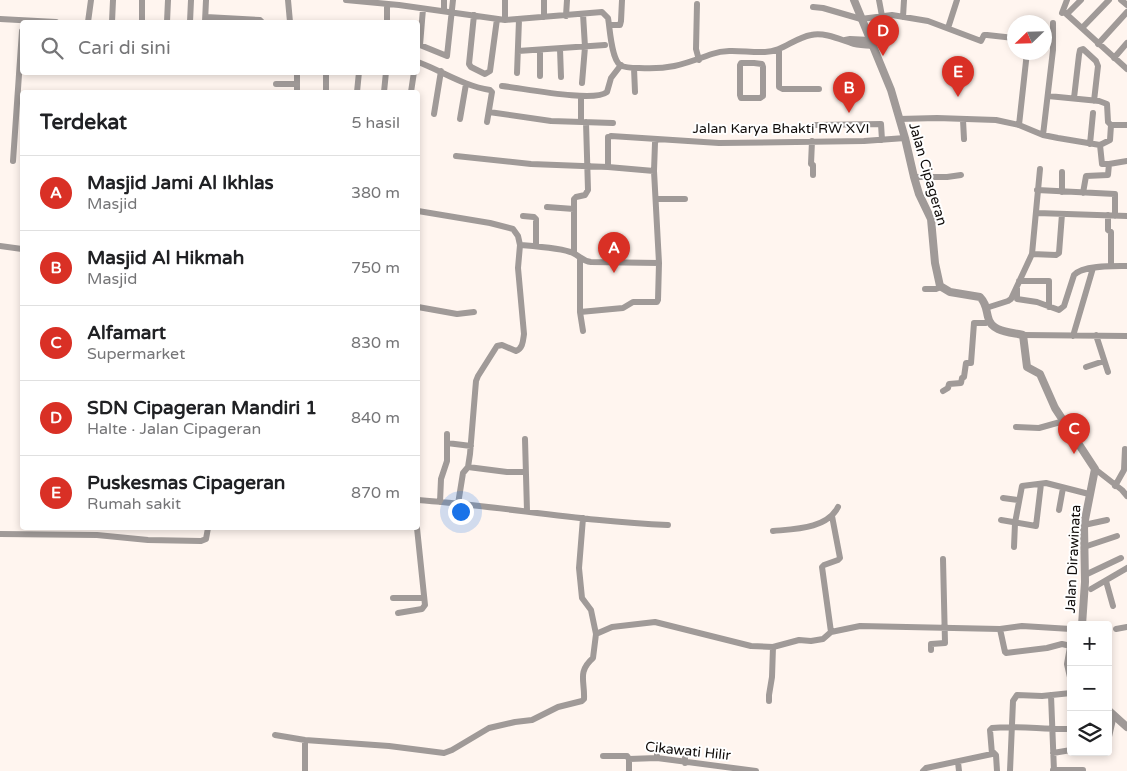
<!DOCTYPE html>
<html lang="id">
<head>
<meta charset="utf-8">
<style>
	body { margin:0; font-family:"Varela Round",sans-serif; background:#f6f6f6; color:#202124 }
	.controls { position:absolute; right:15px; bottom:15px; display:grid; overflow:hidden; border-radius:5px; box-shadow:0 2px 8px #0003 }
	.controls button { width:45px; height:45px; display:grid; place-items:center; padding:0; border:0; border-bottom:1px solid #e0e0e0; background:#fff; color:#202124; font:25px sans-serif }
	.compass { position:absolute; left:1007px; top:15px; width:45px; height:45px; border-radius:50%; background:#fff; box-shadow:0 2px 8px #0003; rotate:247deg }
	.you { position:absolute; left:460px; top:511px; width:18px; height:18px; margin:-12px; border:4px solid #fff; border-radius:50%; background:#1a73e8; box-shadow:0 0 0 8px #1a73e833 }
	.badge { display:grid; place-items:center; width:32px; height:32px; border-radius:50%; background:#d93025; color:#fff; font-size:16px; font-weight:700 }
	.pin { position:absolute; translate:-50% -41px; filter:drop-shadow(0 1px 2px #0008) }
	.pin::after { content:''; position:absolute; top:26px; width:18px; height:15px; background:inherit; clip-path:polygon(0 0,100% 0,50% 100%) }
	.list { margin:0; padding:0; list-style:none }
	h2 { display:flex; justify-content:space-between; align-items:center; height:65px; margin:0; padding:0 20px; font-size:21px }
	h2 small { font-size:16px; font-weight:400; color:#757577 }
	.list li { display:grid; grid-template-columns:32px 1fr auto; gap:15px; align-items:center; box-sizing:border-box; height:75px; padding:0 20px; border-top:1px solid #e0e0e0 }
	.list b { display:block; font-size:19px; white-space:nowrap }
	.list p { margin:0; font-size:16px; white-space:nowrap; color:#757577 }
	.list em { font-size:16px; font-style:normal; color:#757577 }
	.icon { flex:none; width:28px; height:28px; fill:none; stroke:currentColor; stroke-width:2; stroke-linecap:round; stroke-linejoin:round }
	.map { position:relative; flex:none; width:1127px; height:771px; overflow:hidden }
	.search { position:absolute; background:#fff; box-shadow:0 2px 8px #0003; left:20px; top:20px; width:400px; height:55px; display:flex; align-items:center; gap:12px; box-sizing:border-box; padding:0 18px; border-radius:5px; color:#757577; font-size:19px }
	.panel { position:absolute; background:#fff; box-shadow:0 2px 8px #0003; left:20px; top:90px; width:400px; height:440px; border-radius:5px }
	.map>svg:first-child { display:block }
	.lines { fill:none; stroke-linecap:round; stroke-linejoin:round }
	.minor { stroke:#a09a98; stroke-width:6 }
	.tertiary { stroke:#a09a98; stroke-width:8 }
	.labels { text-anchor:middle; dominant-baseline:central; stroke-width:4; stroke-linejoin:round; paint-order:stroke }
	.street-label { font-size:14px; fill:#0f0b09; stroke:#fff }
</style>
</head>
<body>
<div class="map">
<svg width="1127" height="771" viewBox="0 0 1127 771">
	<rect width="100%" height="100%" fill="#fff5ef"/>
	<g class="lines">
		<!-- minor -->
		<path class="minor" d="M288,0l2,22
			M346,0l53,5 106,15 97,-8 6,6c2,10 3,40 12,47 5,3 13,3 19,3 31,2 45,-4 73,-14 18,-6 35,-1 53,-2 17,0 29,-14 46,-17 13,-3 28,4 40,8 7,3 15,2 23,3
			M505,0v20
			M544,0v17
			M879,0l3,16
			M1121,0l6,5
			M697,4l-1,45 3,11
			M813,7l10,1 38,11 31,-4 36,6 53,20 3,-6h3l27,3
			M423,9l-3,36 27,11 6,-56
			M444,11v-11
			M1063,11l64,58
			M1062,13l5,-13
			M1067,14l14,-14
			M474,15l-5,49 2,3 14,7 5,-3 7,-52
			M566,16l1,-16
			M206,17l54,3 2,2
			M903,17l1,-17
			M0,19l56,3
			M88,22l3,-22
			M112,22l1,-22
			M142,22v-22
			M167,22l1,-22
			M190,22l1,-22
			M205,22l1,-22
			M387,22v-18
			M609,25h11l1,-4 1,-21
			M948,28l9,-28
			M1082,28l27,-28
			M845,40l5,-1 21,1
			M1098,44l29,-32
			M560,49l1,28
			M779,49v38l4,2h36
			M518,51l87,-6
			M1114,58l13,-15
			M418,62c24,9 46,24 72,28l2,2 -5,30
			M754,63l8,1 1,3v29l-3,2h-19l-1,-3v-30l1,-2z
			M634,68l1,24
			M517,73l2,-53
			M540,76v-26
			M582,83l3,-36 -2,-33
			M276,84h21
			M502,86c20,2 92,17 105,6l4,-14 10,-13
			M297,92v-20
			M326,92v-20
			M357,92l2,-20
			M384,92l2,-20
			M411,92l3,-20
			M1074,98l5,-43 1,-5 3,-1 13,12 2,5 -4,35
			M489,112l62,9 62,2
			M434,114l7,-43
			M460,119l6,-35
			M899,119l38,-1 59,2 23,5 24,10 15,3 42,7 10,-5 1,-15 -3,-3 -1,-18 -8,-3 -51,-5
			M963,120l1,19
			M581,122v-26
			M816,125l65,-1 1,16
			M1019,125l8,-73
			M1111,125h16
			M1043,135l10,-85v-27
			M611,136l108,7 145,-2 41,-3
			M608,137v30
			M812,141l-1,23 2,1v10
			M1090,144l3,-31
			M1100,145l2,19h7l18,-3
			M456,156l75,8 77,3 46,4
			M13,161l9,-130
			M914,177h33l14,-2
			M1037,190l78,4v22
			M1062,192v-20
			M1083,193l3,-17 22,-1 1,-11
			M656,199h29
			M547,207l27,2
			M418,211l72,12 23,6 5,7 2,9 -2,23 6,66c-1,7 -1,14 -8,17l-14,-6 -5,1 -19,30 -2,5 -6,73 -2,13 -5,6 -5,31
			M1037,213l90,3
			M1108,215v15l3,2v34
			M523,216l11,1 2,2v27
			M520,245c12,1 42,3 53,8 7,3 9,8 18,9l68,1 -5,-92 1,-28 1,-3
			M0,246l22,3
			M574,253v-54l2,-2 9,-2 3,-5 -2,-68
			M1032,254l24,1 3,-2 3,-39
			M580,259v53l3,19
			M1019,281h30v26
			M1017,288v11l20,3 22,8 5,-4 10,-31c9,-10 40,-9 53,-9
			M925,289h11l5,-2
			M418,307l39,7 17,-2
			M986,308l22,-7 3,-2 21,-45 8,-85
			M580,312l43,-4 10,-6h24l1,-2 1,-37
			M1023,335l104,1
			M1096,335l12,37
			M1073,336l20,-68
			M1086,367l18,-6
			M943,391l5,-3 1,-4 12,-1 1,-5 2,-1 2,-14h5l3,-40h12l3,-3
			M1016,427l23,1 25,-7
			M525,439l2,72
			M447,443l24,3
			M468,467l39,5h18
			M1095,469l27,21 5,6
			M1115,486l9,-16 1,-21
			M1003,498l15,2
			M418,500c83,6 166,22 250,25
			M440,502l1,-23 6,-18v-27
			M1059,510l4,-22
			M1001,520l35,6 5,-42
			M1084,525l23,-5
			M773,531c21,-2 54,-2 65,-24
			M0,534l97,1 51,5 53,1 5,-2 2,-11
			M1014,547l1,-24 7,-37 24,-3 43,11
			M1084,547l33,-11
			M1085,575l36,-17
			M1106,581l7,25
			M1091,589l36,-21
			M393,598h31
			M398,613l24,-4 3,-4 -8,-77
			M1000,629l22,-3 49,3
			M1116,629l11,-2
			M831,632l-9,-65 2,-2 14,-5 2,-2 -8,-42
			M596,634l16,-7 43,-5 96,24 22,1 26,-7 12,1 12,-2 8,-7 29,-6 140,3 5,23 1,1 41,-5 15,-4 9,2
			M931,650v-6l14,-1 -2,-84
			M1051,695l3,76
			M769,701v-6l3,-18 1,-30
			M275,735l30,5 84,6 55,7 8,-3 37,-22 26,-6 17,-2 26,-13 24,-6 2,-2c1,-18 -7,-27 9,-41l3,-24 -5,-24 -9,-12 -3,-30 4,-50
			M305,740v31
			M1108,741l6,-26
			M993,752l3,3 1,16
			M1053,753l18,-3
			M603,756h24l2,3 28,-1 99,13
			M657,758v-8
			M958,762l1,9
			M685,763v-10
			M1053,770h30
			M629,771v-12
			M923,771l3,-3 66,-14 -2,-24 2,-2c26,-3 52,2 79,1
			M1010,771l3,-70 4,-6 25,1 29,-3"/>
		<!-- tertiary -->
		<path class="tertiary" d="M854,0l37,90 14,48 9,39 5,17 12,25 4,44 5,23 10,6 30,5c6,6 6,12 8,20 3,15 22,15 35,18l4,32 13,7 15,34 40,61 -11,56 1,57 -3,43
			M1071,647l-3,17 3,13
			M1108,710l19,17"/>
	</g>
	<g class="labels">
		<!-- street labels -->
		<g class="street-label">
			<text x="781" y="128">Jalan Karya Bhakti RW XVI</text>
			<text transform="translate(928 174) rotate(74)">Jalan Cipageran</text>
			<text transform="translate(1073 559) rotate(-87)">Jalan Dirawinata</text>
			<text transform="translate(688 751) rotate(6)">Cikawati Hilir</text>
		</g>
	</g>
</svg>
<div class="controls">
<button>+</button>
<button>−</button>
<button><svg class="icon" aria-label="layers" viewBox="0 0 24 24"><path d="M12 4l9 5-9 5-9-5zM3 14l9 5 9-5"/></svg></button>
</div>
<svg class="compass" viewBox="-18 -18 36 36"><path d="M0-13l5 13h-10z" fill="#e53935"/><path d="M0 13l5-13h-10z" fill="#757577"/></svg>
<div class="you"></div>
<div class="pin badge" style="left:614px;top:273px">A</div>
<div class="pin badge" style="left:849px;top:113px">B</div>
<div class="pin badge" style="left:1074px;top:454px">C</div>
<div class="pin badge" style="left:883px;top:56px">D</div>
<div class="pin badge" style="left:958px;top:97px">E</div>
<div class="search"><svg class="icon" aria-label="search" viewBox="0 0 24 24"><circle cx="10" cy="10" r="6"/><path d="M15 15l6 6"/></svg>Cari di sini</div>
<section class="panel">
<h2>Terdekat<small>5 hasil</small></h2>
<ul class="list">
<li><span class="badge">A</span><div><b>Masjid Jami Al Ikhlas</b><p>Masjid</p></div><em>380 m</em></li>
<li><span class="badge">B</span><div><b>Masjid Al Hikmah</b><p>Masjid</p></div><em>750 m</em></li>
<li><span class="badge">C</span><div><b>Alfamart</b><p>Supermarket</p></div><em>830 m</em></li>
<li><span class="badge">D</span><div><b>SDN Cipageran Mandiri 1</b><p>Halte · Jalan Cipageran</p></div><em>840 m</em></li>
<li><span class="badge">E</span><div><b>Puskesmas Cipageran</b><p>Rumah sakit</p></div><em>870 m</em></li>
</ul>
</section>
</div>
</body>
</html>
